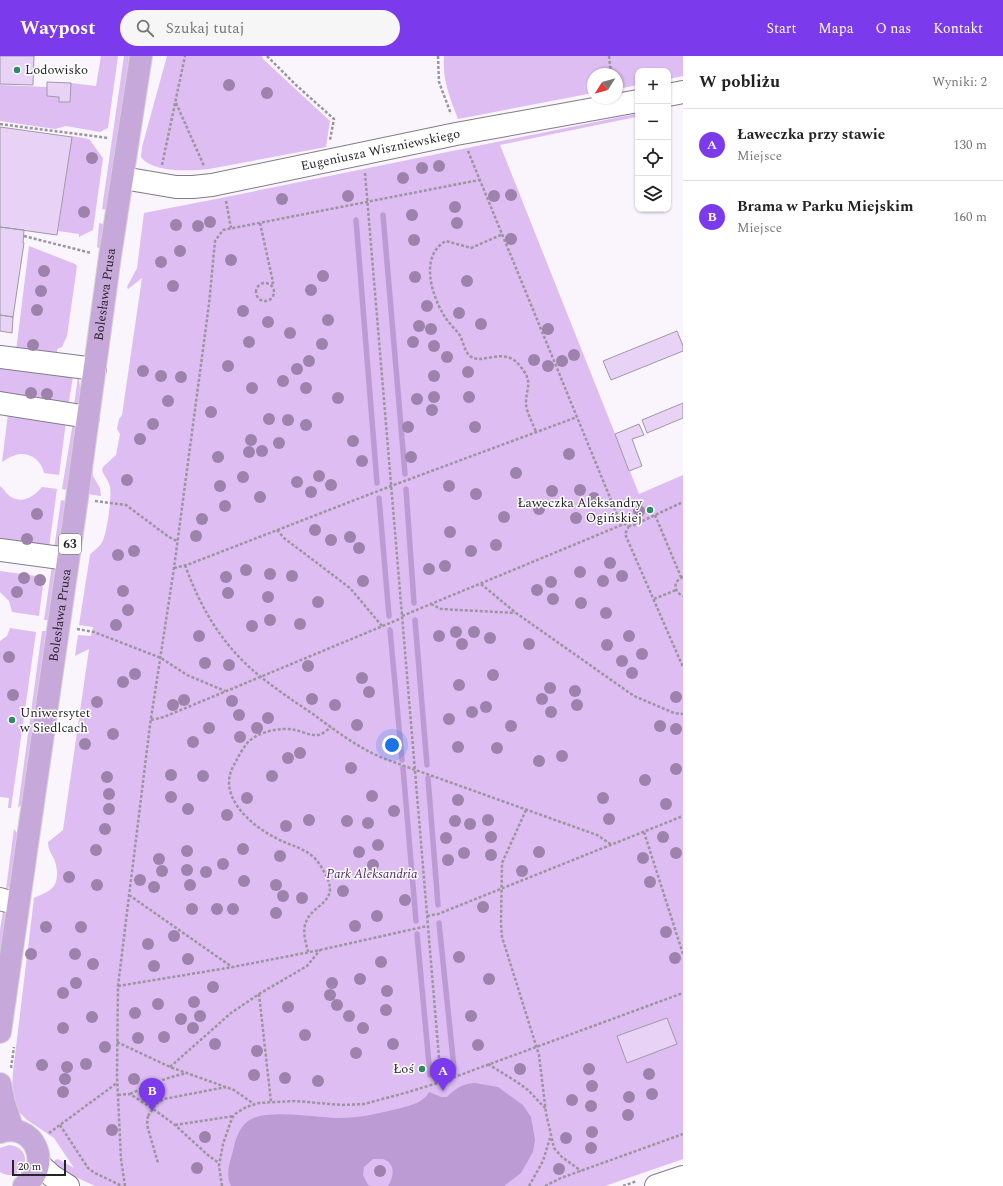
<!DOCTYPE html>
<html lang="pl">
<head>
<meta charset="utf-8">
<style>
	body { margin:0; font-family:Spectral,serif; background:#f6f6f6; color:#222 }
	.controls { position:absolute; right:12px; top:12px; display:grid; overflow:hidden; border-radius:8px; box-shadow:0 1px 3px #0004 }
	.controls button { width:36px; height:36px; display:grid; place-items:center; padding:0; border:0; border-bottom:1px solid #e0e0e0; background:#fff; color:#222; font:20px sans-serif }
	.compass { position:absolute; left:587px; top:12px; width:36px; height:36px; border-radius:50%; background:#fff; box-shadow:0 1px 3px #0004; rotate:233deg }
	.scale { position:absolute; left:12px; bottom:10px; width:54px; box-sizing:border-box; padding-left:4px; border:2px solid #272429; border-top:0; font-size:11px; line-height:14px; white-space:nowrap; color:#272429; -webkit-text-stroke:3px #fff; paint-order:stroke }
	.you { position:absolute; left:392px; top:689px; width:14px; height:14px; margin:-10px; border:3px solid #fff; border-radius:50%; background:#1a73e8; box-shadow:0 0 0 6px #1a73e833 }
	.badge { display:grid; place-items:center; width:26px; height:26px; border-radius:50%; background:#7c3aed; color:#fff; font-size:13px; font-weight:700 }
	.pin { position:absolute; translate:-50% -33px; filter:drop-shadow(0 1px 2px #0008) }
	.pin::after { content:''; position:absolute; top:21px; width:14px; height:12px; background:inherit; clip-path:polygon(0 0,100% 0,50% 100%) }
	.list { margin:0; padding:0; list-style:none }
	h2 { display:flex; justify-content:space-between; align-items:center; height:52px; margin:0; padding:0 16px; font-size:17px }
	h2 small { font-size:13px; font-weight:400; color:#767676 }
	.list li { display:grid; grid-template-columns:26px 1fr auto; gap:12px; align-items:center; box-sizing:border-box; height:72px; padding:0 16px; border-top:1px solid #e0e0e0 }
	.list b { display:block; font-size:15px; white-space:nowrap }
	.list p { margin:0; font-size:13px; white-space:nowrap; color:#767676 }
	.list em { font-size:13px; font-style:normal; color:#767676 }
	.icon { flex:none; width:22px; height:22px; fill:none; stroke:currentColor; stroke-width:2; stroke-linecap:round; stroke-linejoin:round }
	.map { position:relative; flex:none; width:683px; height:1130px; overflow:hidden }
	header { display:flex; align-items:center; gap:24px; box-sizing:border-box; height:56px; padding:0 20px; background:#7c3aed; color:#fff }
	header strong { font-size:19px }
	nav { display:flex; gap:22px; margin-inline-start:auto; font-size:14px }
	.search { width:280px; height:36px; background:#f6f6f6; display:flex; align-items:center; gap:10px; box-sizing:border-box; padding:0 14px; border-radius:22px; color:#767676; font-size:15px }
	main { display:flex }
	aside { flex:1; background:#fff }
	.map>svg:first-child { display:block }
	.green { fill:#ddbdf2 }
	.water { fill:#bc9ad3 }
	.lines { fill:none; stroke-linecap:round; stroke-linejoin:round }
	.stream { stroke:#bc9ad3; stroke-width:5.5 }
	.building { fill:#e8d3f7; stroke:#a098a6 }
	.minor-casing { stroke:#837b88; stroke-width:24 }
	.major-casing { stroke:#d4d3d4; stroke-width:24 }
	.path { stroke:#9b969d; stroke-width:2.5; stroke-dasharray:3 2; stroke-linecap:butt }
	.minor { stroke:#fff; stroke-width:22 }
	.major { stroke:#c7a8da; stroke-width:22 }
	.path-bridge { stroke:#9b969d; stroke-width:2.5; stroke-dasharray:3 2; stroke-linecap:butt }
	.tree { fill:#9d82ac }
	.poi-dot { fill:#2e8c64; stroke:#fff; stroke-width:1.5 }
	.labels { text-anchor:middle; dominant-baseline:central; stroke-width:3; stroke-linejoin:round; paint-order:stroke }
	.shield { fill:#fff; stroke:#686669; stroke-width:1 }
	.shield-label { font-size:12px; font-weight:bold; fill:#272429 }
	.poi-label { font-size:13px; fill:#272429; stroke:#fff; text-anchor:start }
	.street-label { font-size:13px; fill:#272429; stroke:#fff }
	.park-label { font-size:13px; font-style:italic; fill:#512569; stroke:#fff }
</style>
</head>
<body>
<header>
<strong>Waypost</strong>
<div class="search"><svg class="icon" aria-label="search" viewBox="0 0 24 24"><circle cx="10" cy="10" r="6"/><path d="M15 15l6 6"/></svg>Szukaj tutaj</div>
<nav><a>Start</a><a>Mapa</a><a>O nas</a><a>Kontakt</a></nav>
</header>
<main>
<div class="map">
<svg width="683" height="1130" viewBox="0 0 683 1130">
	<rect width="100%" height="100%" fill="#faf4fd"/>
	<!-- green -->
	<path class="green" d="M101,0h17l-10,72 -8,4 -34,-6 -11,3 -55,-8v-36l47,2v9l12,1 11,5 1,-19 25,3z
		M124,0h5l-22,154 -5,-1z
		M167,0h95l1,3 67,62 -4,26 -117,22c-19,2 -56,4 -68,-12l1,-10z
		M444,0h239v20l-15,3v-8h-30v14l-21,4v-15h-24v19l-135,26c-8,-21 -16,-40 -14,-63z
		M635,58l1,3 -136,28 139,349 44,-19v684l-78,27h-510l-35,-16 -6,-8 1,-2 3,-1 16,9 -20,-30 -27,-18 -9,-9 -6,-21 1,-18 21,-174c5,-3 13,-5 17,-9 8,-6 7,-21 3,-30 -3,-6 -6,-10 -6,-17l15,-12 26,-181 -14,7 3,-21 13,1 2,-9 -14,-2 11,-70c4,-5 8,-7 11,-11 6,-7 11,-49 9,-57 -1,-6 -6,-11 -8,-17l1,-3 13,-12 4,-21 -3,-5 2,-10 3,-4 20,-137 -14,11 -1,-2 10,-19 7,-55 77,-15z
		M72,80l17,3 14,19 -10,72 -14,7v-3l-21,-3z
		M99,167l5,1 -4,25 -3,-2z
		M29,190l46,18 2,2 -10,70 -5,11 -5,2v6l-41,-4z
		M0,312l63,6 10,3 -5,30 -68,-9z
		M78,320c3,8 2,19 0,28l-4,2z
		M8,358l58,8 -7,53 -15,-2c-3,-14 -17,-23 -31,-17 -4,1 -7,4 -11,6z
		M73,366l2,4 1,3 -9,61 -5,-1z
		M92,409l1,11 7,12 1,8 -13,-2z
		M0,430c4,3 7,9 11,11 13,7 23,-1 31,-10l15,2 -8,58 -49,-7z
		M61,444l4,1 -6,44 -5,4z
		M52,509l3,4 -7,51h-4z
		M0,515l44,6 -5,39 -27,-4 -3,-11 -9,-9z
		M10,572l26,4 -25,176h-3l1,-10 -9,-1v-156l7,-5z
		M42,575h4l-24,173 -4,4z
		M14,773l4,5 -8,52 -4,3z
		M3,855l3,5 -6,36v-22z
		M9,1089c29,3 14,41 -9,27v-24z"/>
	<!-- water -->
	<path class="water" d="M475,1027l23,4 25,18 8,12 4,23 -2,12 -12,21 -17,13h-116c6,-9 8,-23 -5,-27 -3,0 -7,0 -10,0l-9,8 -1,8 5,10 3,1h-140c-6,-12 -1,-24 2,-35 2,-11 6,-23 15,-30 18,-13 68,-3 90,-3 22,0 43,-5 63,-10 11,-3 23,-6 28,-16l12,5h6c9,-9 15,-13 28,-14z"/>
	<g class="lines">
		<!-- stream -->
		<path class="stream" d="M383,159l22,259
			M356,164l21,263
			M406,433l8,114
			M379,442l10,118
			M415,564l12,145
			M390,574l12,130
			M403,712l13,153
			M428,722l10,127
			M439,867l15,145
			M417,878l13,141"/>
	</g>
	<!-- building -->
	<path class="building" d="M0,0h34l-1,29 -33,-1z
		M47,26l24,1 -1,19h-11v-5l-12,-1z
		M0,71l72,10 -15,98 -57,-8z
		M0,171l24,3 -1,13h1l-11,74 -13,-2z
		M0,259l13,2 -1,16 -12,-2z
		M677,275l6,15v5l-72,29 -8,-19z
		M683,347v15l-36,15 -5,-13z
		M639,368l5,11 -12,4 10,27 -13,5 -14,-37z
		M667,962l10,26 -50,19 -10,-27z"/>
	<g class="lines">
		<defs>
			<g id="minor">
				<path d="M668,39l15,-3"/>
				<path id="s1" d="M123,122l53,9h17l19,-2 244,-51 182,-33"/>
				<path d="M0,301l95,12"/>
				<path d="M0,347l88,14"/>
				<path d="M0,494l68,9"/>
				<path d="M0,843l18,5"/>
				<path d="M39,1108l13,12 16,10"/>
				<path d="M656,1130l27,-9"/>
			</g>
			<g id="major">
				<path id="s2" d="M0,976l77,-534 33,-242 31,-200"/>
				<path d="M0,1028l4,19 9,27"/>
				<path d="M0,1076c33,-11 54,32 24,54"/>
			</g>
		</defs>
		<!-- minor casing -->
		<use href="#minor" class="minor-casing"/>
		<!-- major casing -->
		<use href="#major" class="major-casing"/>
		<!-- path -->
		<path class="path" d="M267,0l29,29 38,34 -4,21
			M438,0l1,26 12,32
			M609,0l2,18
			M176,47l28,63
			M0,68c36,5 72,9 108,14
			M468,95l152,371 9,4 5,-1 49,-23
			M162,109l23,-109
			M365,117l76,909
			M226,145l5,27
			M260,167l13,59 -1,4
			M501,179l-30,13 -25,-7c-26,14 -15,51 -4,71 4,8 11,15 17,22 4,6 5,17 11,22 12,10 34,-11 50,10 14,17 6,20 6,37 0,9 7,20 10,29
			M24,180l67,17
			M256 236a9 9 0 1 1 18 0a9 9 0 1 1-18 0Z
			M95,445l31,4 43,32 8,4
			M655,459l26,62
			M629,470l-4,8 58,133
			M277,474l7,8 66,50 32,38
			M185,509c16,44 38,82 76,112 16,13 34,25 52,37 23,17 45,34 72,45l212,76 15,10
			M174,512l13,-3 204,-79 186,-69
			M683,521c-10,4 -10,14 0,19
			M481,528l35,29 118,83 40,17 9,1
			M654,543l22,-9
			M431,548l10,5 74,4
			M402,560l222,-92
			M77,573l17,3 67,26 26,17 38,16
			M151,664l13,-3 238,-99
			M526,754l-24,53 -1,61 1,13 37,118 7,58 8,35 8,9 19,14
			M644,776l39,122
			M129,839l103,72
			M427,860l11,-2 245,-98
			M308,896c-2,-9 -6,-21 -2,-30 6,-17 31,-19 22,-42 -4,-9 -9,-19 -17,-25 -12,-9 -23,-10 -35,-17 -25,-12 -60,-43 -42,-73 5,-9 10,-21 19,-27 11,-7 29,-11 42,-8 6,1 13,5 20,5 6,1 12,-5 16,-8
			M118,930l115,-19 87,-17 107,-24
			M259,938l12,108
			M117,986l53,25 64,23 20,14
			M488,1008l29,18 11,8 17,18
			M170,1011l61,-54 28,-19 48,-28 13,-16
			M11,1012l3,-21
			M130,1038c19,-9 37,-17 58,-21
			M118,1039l12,-1 26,17 19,14 34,31 10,7
			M156,1048l8,-5 62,-12
			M148,1060l-1,9 11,38
			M60,1069l28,43 7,5 27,13
			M175,1069l59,-9
			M49,1077l68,-50
			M125,1130l-4,-27 -4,-83 1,-90 32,-261 24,-157 35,-264 6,-63 8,-11 256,-50
			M222,1130l-3,-20 4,-22 9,-26 3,-4 11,-7 13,-4 36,-2 47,4 22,-1 41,-11 36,-11 242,-89
			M529,1130l14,-25 7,-23
			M545,1130l16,-8 122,-44
			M623,1130l14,-5"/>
		<!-- minor -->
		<use href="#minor" class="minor"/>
		<!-- major -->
		<use href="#major" class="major"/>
		<!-- path-bridge -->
		<path class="path-bridge" d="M148,1060l8,-12"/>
	</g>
	<!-- trees -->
	<g class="tree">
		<circle cx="229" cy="29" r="6"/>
		<circle cx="267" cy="37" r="6"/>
		<circle cx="92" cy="102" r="6"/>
		<circle cx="439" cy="110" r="6"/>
		<circle cx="422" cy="112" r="6"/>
		<circle cx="403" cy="122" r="6"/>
		<circle cx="511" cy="139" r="6"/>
		<circle cx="348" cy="140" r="6"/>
		<circle cx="494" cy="140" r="6"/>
		<circle cx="282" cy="143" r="6"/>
		<circle cx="455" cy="151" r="6"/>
		<circle cx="84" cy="156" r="6"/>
		<circle cx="412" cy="159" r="6"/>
		<circle cx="210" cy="166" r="6"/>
		<circle cx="457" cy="167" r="6"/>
		<circle cx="176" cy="169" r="6"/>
		<circle cx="198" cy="170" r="6"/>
		<circle cx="511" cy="183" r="6"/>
		<circle cx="414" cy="184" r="6"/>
		<circle cx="180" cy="195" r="6"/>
		<circle cx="231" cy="204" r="6"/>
		<circle cx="161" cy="206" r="6"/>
		<circle cx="44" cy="215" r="6"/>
		<circle cx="323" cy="220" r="6"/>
		<circle cx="415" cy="221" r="6"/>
		<circle cx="467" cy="225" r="6"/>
		<circle cx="173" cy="230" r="6"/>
		<circle cx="311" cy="234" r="6"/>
		<circle cx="41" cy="235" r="6"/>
		<circle cx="427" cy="250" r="6"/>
		<circle cx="37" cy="254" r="6"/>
		<circle cx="243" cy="255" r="6"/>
		<circle cx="459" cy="257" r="6"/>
		<circle cx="328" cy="264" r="6"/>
		<circle cx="268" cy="266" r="6"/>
		<circle cx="481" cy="268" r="6"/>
		<circle cx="419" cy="270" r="6"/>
		<circle cx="431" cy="273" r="6"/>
		<circle cx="548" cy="273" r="6"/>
		<circle cx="290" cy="277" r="6"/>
		<circle cx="249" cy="286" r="6"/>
		<circle cx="413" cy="286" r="6"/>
		<circle cx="322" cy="288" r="6"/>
		<circle cx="33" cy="289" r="6"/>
		<circle cx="434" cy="290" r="6"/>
		<circle cx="574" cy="299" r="6"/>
		<circle cx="447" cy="301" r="6"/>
		<circle cx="534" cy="304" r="6"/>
		<circle cx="309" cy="305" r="6"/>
		<circle cx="562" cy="305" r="6"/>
		<circle cx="228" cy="310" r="6"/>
		<circle cx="548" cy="310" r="6"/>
		<circle cx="297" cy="313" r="6"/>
		<circle cx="143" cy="315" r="6"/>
		<circle cx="468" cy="316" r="6"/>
		<circle cx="161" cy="320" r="6"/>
		<circle cx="434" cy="320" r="6"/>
		<circle cx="181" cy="321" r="6"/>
		<circle cx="283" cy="325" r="6"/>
		<circle cx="252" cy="332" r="6"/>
		<circle cx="306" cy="332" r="6"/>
		<circle cx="31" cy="337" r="6"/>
		<circle cx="47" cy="338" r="6"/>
		<circle cx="434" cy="341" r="6"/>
		<circle cx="469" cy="341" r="6"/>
		<circle cx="338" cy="342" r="6"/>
		<circle cx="417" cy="343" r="6"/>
		<circle cx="168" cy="345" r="6"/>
		<circle cx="432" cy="354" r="6"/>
		<circle cx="211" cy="356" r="6"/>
		<circle cx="269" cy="363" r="6"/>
		<circle cx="288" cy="364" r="6"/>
		<circle cx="153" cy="368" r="6"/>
		<circle cx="306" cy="369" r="6"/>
		<circle cx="408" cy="371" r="6"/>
		<circle cx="475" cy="371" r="6"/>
		<circle cx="140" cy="383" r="6"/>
		<circle cx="251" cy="384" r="6"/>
		<circle cx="353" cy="385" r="6"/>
		<circle cx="279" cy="387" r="6"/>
		<circle cx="262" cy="395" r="6"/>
		<circle cx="249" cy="396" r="6"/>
		<circle cx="569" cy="398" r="6"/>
		<circle cx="218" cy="401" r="6"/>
		<circle cx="411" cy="401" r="6"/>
		<circle cx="362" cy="405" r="6"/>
		<circle cx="516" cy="417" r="6"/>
		<circle cx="319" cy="420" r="6"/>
		<circle cx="243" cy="421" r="6"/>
		<circle cx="127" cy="424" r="6"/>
		<circle cx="297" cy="426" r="6"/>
		<circle cx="331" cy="429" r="6"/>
		<circle cx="220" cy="430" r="6"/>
		<circle cx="449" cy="430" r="6"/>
		<circle cx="580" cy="434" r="6"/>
		<circle cx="552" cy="435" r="6"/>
		<circle cx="311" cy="436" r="6"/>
		<circle cx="476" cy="438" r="6"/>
		<circle cx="260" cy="441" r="6"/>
		<circle cx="594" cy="442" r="6"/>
		<circle cx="225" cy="450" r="6"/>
		<circle cx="539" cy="453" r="6"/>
		<circle cx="639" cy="455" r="6"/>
		<circle cx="37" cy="458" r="6"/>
		<circle cx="504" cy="461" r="6"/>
		<circle cx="576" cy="462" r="6"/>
		<circle cx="202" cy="463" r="6"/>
		<circle cx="315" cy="474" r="6"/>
		<circle cx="450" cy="476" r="6"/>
		<circle cx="196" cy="480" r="6"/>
		<circle cx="350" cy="481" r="6"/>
		<circle cx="27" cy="483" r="6"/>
		<circle cx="331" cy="484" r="6"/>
		<circle cx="496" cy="489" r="6"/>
		<circle cx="359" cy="492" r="6"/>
		<circle cx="134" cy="495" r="6"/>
		<circle cx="471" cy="495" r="6"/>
		<circle cx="118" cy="499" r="6"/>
		<circle cx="610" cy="507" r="6"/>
		<circle cx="445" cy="510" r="6"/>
		<circle cx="429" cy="513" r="6"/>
		<circle cx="246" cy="514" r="6"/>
		<circle cx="580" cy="516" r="6"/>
		<circle cx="270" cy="518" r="6"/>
		<circle cx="292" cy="520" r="6"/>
		<circle cx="622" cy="520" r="6"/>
		<circle cx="226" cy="521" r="6"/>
		<circle cx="24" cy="522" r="6"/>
		<circle cx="40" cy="524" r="6"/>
		<circle cx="363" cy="525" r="6"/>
		<circle cx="603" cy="525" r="6"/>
		<circle cx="551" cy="526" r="6"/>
		<circle cx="537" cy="534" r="6"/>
		<circle cx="123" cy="535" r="6"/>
		<circle cx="17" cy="536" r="6"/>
		<circle cx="228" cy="537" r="6"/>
		<circle cx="268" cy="541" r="6"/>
		<circle cx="553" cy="543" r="6"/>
		<circle cx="318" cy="546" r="6"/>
		<circle cx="581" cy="547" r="6"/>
		<circle cx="128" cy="554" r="6"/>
		<circle cx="606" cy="557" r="6"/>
		<circle cx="270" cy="564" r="6"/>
		<circle cx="300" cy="568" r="6"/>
		<circle cx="116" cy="569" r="6"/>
		<circle cx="252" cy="570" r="6"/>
		<circle cx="456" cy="576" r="6"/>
		<circle cx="474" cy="576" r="6"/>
		<circle cx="199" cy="580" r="6"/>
		<circle cx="439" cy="580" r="6"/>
		<circle cx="629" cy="580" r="6"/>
		<circle cx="490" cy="582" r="6"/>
		<circle cx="462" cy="588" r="6"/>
		<circle cx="529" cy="588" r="6"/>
		<circle cx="607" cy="589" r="6"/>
		<circle cx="642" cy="598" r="6"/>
		<circle cx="9" cy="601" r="6"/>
		<circle cx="622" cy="605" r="6"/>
		<circle cx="205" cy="607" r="6"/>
		<circle cx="229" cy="609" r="6"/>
		<circle cx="308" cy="610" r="6"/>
		<circle cx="632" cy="617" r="6"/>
		<circle cx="135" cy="618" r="6"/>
		<circle cx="493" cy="619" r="6"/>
		<circle cx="362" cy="622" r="6"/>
		<circle cx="123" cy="626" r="6"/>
		<circle cx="459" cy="629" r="6"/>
		<circle cx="550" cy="632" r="6"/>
		<circle cx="575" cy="635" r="6"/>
		<circle cx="369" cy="636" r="6"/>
		<circle cx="13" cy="639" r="6"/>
		<circle cx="676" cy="641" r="6"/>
		<circle cx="312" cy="643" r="6"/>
		<circle cx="542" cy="643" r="6"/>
		<circle cx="184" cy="644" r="6"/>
		<circle cx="232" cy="645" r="6"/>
		<circle cx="97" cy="646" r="6"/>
		<circle cx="173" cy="649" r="6"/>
		<circle cx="335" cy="649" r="6"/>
		<circle cx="577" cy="649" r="6"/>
		<circle cx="486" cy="651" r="6"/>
		<circle cx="472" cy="656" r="6"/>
		<circle cx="551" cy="656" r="6"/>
		<circle cx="239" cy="659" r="6"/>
		<circle cx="268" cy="662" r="6"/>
		<circle cx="449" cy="663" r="6"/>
		<circle cx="357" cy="669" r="6"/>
		<circle cx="511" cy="670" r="6"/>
		<circle cx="660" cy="670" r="6"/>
		<circle cx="209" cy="672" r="6"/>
		<circle cx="257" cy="672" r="6"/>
		<circle cx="676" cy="673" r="6"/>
		<circle cx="113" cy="678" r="6"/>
		<circle cx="240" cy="681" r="6"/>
		<circle cx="193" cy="686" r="6"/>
		<circle cx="85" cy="688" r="6"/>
		<circle cx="458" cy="691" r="6"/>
		<circle cx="497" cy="692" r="6"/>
		<circle cx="300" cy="697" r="6"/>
		<circle cx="562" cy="700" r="6"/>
		<circle cx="288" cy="702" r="6"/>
		<circle cx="539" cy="705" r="6"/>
		<circle cx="351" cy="712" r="6"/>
		<circle cx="676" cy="713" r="6"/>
		<circle cx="171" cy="719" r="6"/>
		<circle cx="203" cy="720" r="6"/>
		<circle cx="272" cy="720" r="6"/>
		<circle cx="107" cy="721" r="6"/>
		<circle cx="645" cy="724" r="6"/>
		<circle cx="109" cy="738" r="6"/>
		<circle cx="372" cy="740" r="6"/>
		<circle cx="171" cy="741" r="6"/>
		<circle cx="247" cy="742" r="6"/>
		<circle cx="603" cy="742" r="6"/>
		<circle cx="458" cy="744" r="6"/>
		<circle cx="666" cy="748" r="6"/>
		<circle cx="109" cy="753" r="6"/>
		<circle cx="188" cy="753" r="6"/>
		<circle cx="394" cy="755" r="6"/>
		<circle cx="227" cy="759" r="6"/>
		<circle cx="609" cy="763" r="6"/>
		<circle cx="309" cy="764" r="6"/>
		<circle cx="488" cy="764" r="6"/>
		<circle cx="347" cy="765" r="6"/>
		<circle cx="455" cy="765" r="6"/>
		<circle cx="368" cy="767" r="6"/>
		<circle cx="470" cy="768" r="6"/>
		<circle cx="286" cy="770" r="6"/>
		<circle cx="105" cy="773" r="6"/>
		<circle cx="491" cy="781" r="6"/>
		<circle cx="663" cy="781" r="6"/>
		<circle cx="446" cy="782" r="6"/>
		<circle cx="378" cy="789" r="6"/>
		<circle cx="243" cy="793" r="6"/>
		<circle cx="96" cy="794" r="6"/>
		<circle cx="187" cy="795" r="6"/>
		<circle cx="359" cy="796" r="6"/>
		<circle cx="539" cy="796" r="6"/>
		<circle cx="464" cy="797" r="6"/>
		<circle cx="676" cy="797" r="6"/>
		<circle cx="491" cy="799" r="6"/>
		<circle cx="280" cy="800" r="6"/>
		<circle cx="643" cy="802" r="6"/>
		<circle cx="159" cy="803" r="6"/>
		<circle cx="448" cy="804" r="6"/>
		<circle cx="223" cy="808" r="6"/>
		<circle cx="373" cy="809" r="6"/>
		<circle cx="187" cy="814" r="6"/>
		<circle cx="162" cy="815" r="6"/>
		<circle cx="522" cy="815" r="6"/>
		<circle cx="206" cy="816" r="6"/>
		<circle cx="69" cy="821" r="6"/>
		<circle cx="140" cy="824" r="6"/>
		<circle cx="244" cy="825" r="6"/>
		<circle cx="650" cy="826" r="6"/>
		<circle cx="97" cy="829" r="6"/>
		<circle cx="190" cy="829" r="6"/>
		<circle cx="276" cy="829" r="6"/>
		<circle cx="154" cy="831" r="6"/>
		<circle cx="343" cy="835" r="6"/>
		<circle cx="283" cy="840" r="6"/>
		<circle cx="302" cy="842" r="6"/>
		<circle cx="405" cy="844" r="6"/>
		<circle cx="483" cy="851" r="6"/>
		<circle cx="192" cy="853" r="6"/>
		<circle cx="217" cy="853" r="6"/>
		<circle cx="233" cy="853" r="6"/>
		<circle cx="276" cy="857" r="6"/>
		<circle cx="377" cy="860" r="6"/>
		<circle cx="355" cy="870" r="6"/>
		<circle cx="46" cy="871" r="6"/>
		<circle cx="81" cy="871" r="6"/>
		<circle cx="666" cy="876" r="6"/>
		<circle cx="174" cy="880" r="6"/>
		<circle cx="148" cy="888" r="6"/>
		<circle cx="31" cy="898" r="6"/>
		<circle cx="75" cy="898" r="6"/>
		<circle cx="459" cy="901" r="6"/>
		<circle cx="675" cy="902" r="6"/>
		<circle cx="188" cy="903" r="6"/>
		<circle cx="381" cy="906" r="6"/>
		<circle cx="93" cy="908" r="6"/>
		<circle cx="154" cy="910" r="6"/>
		<circle cx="360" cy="923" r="6"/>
		<circle cx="489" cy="923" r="6"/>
		<circle cx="76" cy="927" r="6"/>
		<circle cx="332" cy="927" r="6"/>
		<circle cx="213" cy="931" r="6"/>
		<circle cx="387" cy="935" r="6"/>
		<circle cx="63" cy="937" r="6"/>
		<circle cx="330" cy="939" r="6"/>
		<circle cx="194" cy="946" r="6"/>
		<circle cx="158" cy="948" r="6"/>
		<circle cx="337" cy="949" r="6"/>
		<circle cx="288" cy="951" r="6"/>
		<circle cx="386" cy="954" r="6"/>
		<circle cx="135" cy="957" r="6"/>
		<circle cx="200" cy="960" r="6"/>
		<circle cx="349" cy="960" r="6"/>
		<circle cx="471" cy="960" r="6"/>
		<circle cx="92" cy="961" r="6"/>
		<circle cx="181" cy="963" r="6"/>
		<circle cx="63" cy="972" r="6"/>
		<circle cx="193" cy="972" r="6"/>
		<circle cx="363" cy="972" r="6"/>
		<circle cx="305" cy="979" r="6"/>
		<circle cx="164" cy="981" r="6"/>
		<circle cx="138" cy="982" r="6"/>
		<circle cx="215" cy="988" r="6"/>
		<circle cx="393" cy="988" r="6"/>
		<circle cx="478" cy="989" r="6"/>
		<circle cx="105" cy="991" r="6"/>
		<circle cx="257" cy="995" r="6"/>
		<circle cx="356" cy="997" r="6"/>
		<circle cx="86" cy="1008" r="6"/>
		<circle cx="42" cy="1009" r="6"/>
		<circle cx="67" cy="1011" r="6"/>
		<circle cx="520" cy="1013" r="6"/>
		<circle cx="589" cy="1013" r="6"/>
		<circle cx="649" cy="1018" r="6"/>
		<circle cx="254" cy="1019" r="6"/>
		<circle cx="285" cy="1022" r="6"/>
		<circle cx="65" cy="1023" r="6"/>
		<circle cx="134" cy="1023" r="6"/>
		<circle cx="318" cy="1025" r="6"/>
		<circle cx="592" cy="1030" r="6"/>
		<circle cx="63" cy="1036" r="6"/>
		<circle cx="652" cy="1038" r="6"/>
		<circle cx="629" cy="1041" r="6"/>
		<circle cx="572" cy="1044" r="6"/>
		<circle cx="591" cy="1050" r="6"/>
		<circle cx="628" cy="1059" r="6"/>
		<circle cx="112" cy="1074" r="6"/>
		<circle cx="592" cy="1076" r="6"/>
		<circle cx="205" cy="1081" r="6"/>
		<circle cx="566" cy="1082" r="6"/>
		<circle cx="591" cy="1092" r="6"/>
		<circle cx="197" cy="1112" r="6"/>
		<circle cx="559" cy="1113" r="6"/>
		<circle cx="380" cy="1115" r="6"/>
	</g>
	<!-- markers -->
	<g class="poi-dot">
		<circle cx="17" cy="14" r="4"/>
		<circle cx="650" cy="454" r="4"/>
		<circle cx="12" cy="664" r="4"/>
		<circle cx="422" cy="1013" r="4"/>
	</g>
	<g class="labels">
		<!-- shield labels -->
		<rect class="shield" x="59" y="478" width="22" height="20" rx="3"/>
		<g class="shield-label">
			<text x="70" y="488">63</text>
		</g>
		<!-- poi labels -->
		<g class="poi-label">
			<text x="25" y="14">Lodowisko</text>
			<text x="642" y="447" text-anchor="end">Ławeczka Aleksandry<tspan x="642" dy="15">Ogińskiej</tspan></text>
			<text x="20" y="657">Uniwersytet<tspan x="20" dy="15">w Siedlcach</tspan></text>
			<text x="414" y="1013" text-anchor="end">Łoś</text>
		</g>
		<!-- street labels -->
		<g class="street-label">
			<text stroke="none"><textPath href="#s1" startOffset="262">Eugeniusza Wiszniewskiego</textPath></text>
			<text stroke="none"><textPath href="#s2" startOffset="745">Bolesława Prusa</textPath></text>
			<text stroke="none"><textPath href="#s2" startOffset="421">Bolesława Prusa</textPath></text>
		</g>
		<!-- park labels -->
		<g class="park-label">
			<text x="372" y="818">Park Aleksandria</text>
		</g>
	</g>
</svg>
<div class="controls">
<button>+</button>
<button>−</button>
<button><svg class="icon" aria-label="locate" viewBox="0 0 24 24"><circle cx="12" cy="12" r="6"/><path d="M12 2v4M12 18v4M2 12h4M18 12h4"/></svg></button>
<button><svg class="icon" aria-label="layers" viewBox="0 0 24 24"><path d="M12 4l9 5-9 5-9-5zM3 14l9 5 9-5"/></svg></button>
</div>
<svg class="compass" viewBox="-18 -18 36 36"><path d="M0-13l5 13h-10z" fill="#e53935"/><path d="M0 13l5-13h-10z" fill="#767676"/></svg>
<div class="scale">20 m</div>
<div class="you"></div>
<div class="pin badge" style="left:443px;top:1035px">A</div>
<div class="pin badge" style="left:152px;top:1055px">B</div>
</div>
<aside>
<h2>W pobliżu<small>Wyniki: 2</small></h2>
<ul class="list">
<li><span class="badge">A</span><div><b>Ławeczka przy stawie</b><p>Miejsce</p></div><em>130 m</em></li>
<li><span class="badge">B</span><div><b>Brama w Parku Miejskim</b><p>Miejsce</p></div><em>160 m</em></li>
</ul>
</aside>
</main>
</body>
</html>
